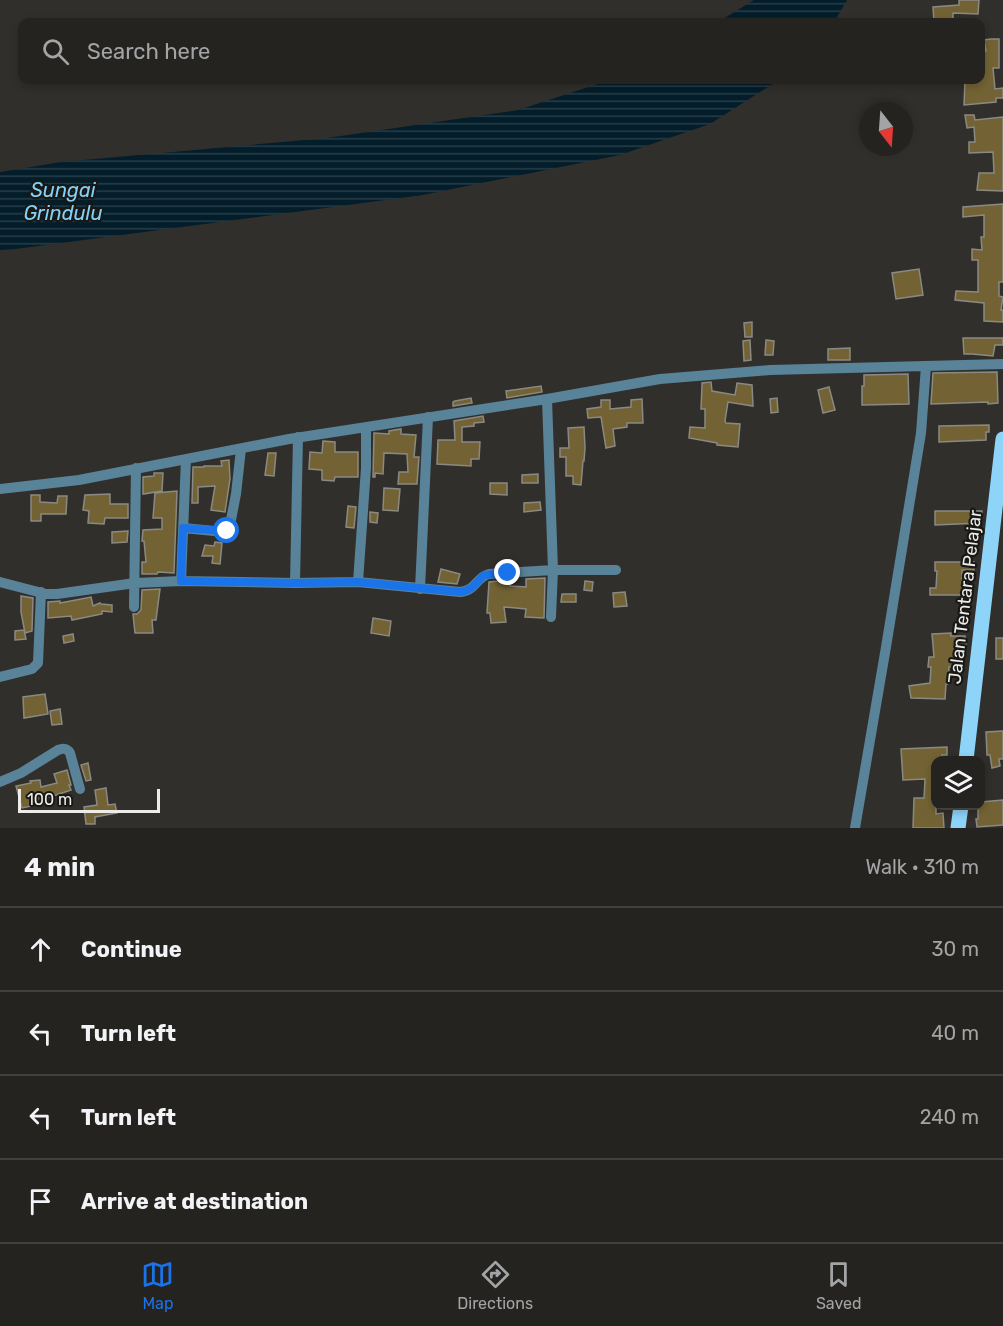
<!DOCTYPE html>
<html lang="en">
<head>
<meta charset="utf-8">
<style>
	body { margin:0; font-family:Rubik,sans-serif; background:#2d2b29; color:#f1f3f6 }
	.controls { position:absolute; right:18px; bottom:18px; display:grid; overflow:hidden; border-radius:12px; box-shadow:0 3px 9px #0003 }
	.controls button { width:54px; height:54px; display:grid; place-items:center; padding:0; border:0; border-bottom:2px solid #42403e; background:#252320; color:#f1f3f6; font:30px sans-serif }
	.compass { position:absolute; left:859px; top:102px; width:54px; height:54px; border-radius:50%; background:#252320; box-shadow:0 3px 9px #0003; rotate:163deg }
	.scale { position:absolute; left:18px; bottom:15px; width:142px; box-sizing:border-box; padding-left:6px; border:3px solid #edece9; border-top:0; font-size:16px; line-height:21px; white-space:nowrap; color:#edece9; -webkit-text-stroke:4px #181815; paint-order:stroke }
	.stop { position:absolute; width:18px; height:18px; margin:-14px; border:4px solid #1a73e8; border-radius:50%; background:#fff }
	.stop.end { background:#1a73e8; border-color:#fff; box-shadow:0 2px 6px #0008 }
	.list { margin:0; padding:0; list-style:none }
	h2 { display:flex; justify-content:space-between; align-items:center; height:78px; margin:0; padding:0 24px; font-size:26px }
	h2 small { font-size:20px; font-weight:400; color:#a3a4a5 }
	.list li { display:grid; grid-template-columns:39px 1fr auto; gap:18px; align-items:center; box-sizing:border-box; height:84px; padding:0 24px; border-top:2px solid #42403e }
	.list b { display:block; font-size:22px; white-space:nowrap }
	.list em { font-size:20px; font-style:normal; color:#a3a4a5 }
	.icon { flex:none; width:33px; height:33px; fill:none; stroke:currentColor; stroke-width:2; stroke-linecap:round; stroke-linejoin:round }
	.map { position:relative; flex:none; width:1003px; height:828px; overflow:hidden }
	.search { position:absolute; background:#252320; box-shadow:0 3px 9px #0003; left:18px; right:18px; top:18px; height:66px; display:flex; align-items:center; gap:15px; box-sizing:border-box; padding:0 21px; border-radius:12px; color:#a3a4a5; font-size:22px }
	.sheet { height:414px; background:#252320 }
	nav { display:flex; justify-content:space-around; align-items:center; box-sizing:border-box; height:84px; border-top:2px solid #42403e; background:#252320; font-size:16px; color:#a3a4a5 }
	nav a { display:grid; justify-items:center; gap:3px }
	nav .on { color:#1a73e8 }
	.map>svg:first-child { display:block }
	.water { fill:url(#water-rules) }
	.building { fill:#736334; stroke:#8a8983; stroke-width:1.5 }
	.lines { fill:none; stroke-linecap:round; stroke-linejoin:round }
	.street { stroke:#598399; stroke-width:10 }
	.primary { stroke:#8ed4f9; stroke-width:15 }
	.route { stroke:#1a73e8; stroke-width:8 }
	.labels { text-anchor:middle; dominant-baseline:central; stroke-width:4.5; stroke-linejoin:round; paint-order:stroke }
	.street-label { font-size:18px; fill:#edece9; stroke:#181815 }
	.water-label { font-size:20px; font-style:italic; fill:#82d2fc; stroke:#181815 }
</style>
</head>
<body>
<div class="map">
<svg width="1003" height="828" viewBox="0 0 1003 828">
	<defs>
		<pattern id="water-rules" width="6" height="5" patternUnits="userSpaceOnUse" patternTransform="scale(1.5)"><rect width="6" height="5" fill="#031d2a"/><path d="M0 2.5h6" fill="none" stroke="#283e49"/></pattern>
	</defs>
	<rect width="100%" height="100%" fill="#312f2b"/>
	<!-- water -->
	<path class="water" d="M754,0h93l-13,22h-116z
		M610,80h169l-69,44 -90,31 -197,40 -407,54 -16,1v-78l61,-10 266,-24 191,-28z"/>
	<!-- building -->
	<path class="building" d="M959,0h20l-1,14 -25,-1v9h-19l-1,-15 26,-2z
		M991,39h8v29h-6l2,21 8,-1v10h-7v4l-32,3 1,-25h16v-29h5l-2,-11z
		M965,115h9l1,5 28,-3v74l-26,-1 2,-17h15l-1,-21 -24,1v-11h6l-1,-15 -7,1z
		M1003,204v78h-4v14l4,1 -2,13h2v12l-19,-1v-18l-29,-3 1,-9 22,1v-32h-6v-11l10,1 -1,-13h3v-22l-21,2v-10z
		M919,269l4,26 -27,4 -4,-26z
		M752,322v15h-7l-1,-14z
		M963,338h40v7h-8l-2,11 -21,-2h-8z
		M750,340l1,20 -7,1 -1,-20z
		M766,340l8,1 -1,14h-8z
		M850,348v12h-22v-11z
		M997,372l1,31 -10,1v-2l-57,2 2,-31z
		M908,374l1,30 -47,1v-19h2v-11z
		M711,382l1,9 23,4 2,-12 15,2 1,21 -25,-4 -3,19 1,2 14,1 -2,23 -21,-2v-2l-28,-5 1,-11 15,1v-19h-4l1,-23v-3z
		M541,386l1,6 -35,6 -1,-7z
		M829,387l6,23 -12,3 -5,-23z
		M471,398l1,5 -19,3v-4l2,-1z
		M777,398l1,14 -7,1 -1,-14z
		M642,399l1,24h-16v4l-14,2 2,17 -9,2 -5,-31 -13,1 -1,-9 14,-2v-7h9v9l21,-2v-7z
		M483,416l1,6 -10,1v3l-12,1v15h18l-1,17h-8v7l-34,-2 1,-24h17l-1,-19z
		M989,425v7h-3v8l-47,2v-16z
		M584,427l1,21 -1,13h-1l-2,24 -8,-1v-8h-7v-19h-6v-9h9l-1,-20z
		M401,429v5l15,1 -2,22h5l-2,27h-19l1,-12h9l-1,-18 -23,-1 -1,21 -8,-1v4h-2l1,-44 15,1v-3z
		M323,441l12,1v10h23v25h-23l-1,4 -12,-1v-10l-13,-1 1,-17 12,1z
		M268,453h8l-2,23 -9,-1z
		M229,460l1,19 -5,33 -14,-2 4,-24 -17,1v16h-6l1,-36h11v-1h18l-1,-5z
		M154,473h9l-1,18 -19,3v-17l11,-1z
		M538,474v9h-16v-8z
		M490,483h17v12l-17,-1z
		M384,488l16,1 -2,22 -15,-1z
		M177,491l-3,82 -16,-1 -1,2h-15v-12h4l-2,-21h-2l1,-11 19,-1v-11h-9l2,-25z
		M110,494v10h18v14h-23l-1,6 -16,-1 1,-12 -6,-1 2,-15z
		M31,495h9v7l17,1 1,-7h9l-1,18h-25v7h-10z
		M540,502l1,8 -17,2v-9z
		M348,506l8,1 -2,21 -8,-1z
		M935,511h47l-1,12 -46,2z
		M370,512l8,1 -1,10 -7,-1z
		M128,531l-1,11 -15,1v-11z
		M215,542l7,1 -2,21 -8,-1 1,-7h-11l3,-11 9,1z
		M935,562h39v8h-12v18h5v7h-37v-7h6l1,-17h-2z
		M441,569l19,5 -3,10 -19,-2z
		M545,578l-1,40 -19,-1 1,-8 -22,-2 2,15 -15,1 -1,-10h-3l2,-31 21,-2v6l16,1v-8z
		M585,581l8,1 -1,9 -8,-1z
		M160,589l-4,31h-4l1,13h-18l-2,-19h4l4,-4 1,-20z
		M625,592l2,14 -13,1 -1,-14z
		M562,594h14v8h-15z
		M21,596l12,2 -1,33 -7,2 -4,-21z
		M91,597l2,9 7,-3 1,1 11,1v7l-10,-1v3l-30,6 -1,-4 -23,2v-16l12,-1v2z
		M373,618l18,3 -2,15 -18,-3z
		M24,630l2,9 -11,1v-9z
		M951,633v3h14l1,8h-8v10h-3l-1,13h-5l-1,17h-2l-1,15 -34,-1 -2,-12 21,-3 1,-16h-3l1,-10h5l-2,-23z
		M73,634l1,7 -10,2 -1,-7z
		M996,638h7v21h-7z
		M45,694l3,20 -24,4 -1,-21z
		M60,709l2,15 -10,1 -2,-14z
		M1003,731v28h-4l1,7 -8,2 -2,-13h-3l-1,-23z
		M947,747v8h-5v5h-6v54l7,-1 1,15h-31l1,-30h10l1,-19 -22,1 -2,-31z
		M88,763l3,17 -5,1 -5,-16z
		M67,770l4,15h-2l2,5 -21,7 -19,3 1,6 -10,2 -6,-22 15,-3 -1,-2 10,-1 1,7 16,-4 -3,-9z
		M106,788l2,17 7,-1 2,9 -22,4v7h-9l-2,-17 13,-2 -2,-15z
		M1003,800v25l-26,2 -1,-8h2v-13h3v-4z"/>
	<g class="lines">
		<!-- street -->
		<path class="street" d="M547,399l6,171 -2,47
			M0,489l79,-9 210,-41 258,-40 113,-20 110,-9 233,-6
			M183,528l42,4 4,-2 7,-36 5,-45
			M181,581l5,-122
			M0,582l46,12h11l78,-11 46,-2 114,2 63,-1 102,10c17,-2 16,-15 29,-18l64,-4h63
			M358,582l8,-114v-41
			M295,583l3,-146
			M420,589l8,-172
			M134,607l2,-139
			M0,677l32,-8 6,-6 3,-71
			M0,782l21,-9 37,-23c5,-2 9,-2 12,3l10,36
			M855,828l31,-181 35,-214 5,-67"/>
		<!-- primary -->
		<path class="primary" d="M966,760l37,-321
			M958,828l3,-22"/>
	</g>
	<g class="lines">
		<!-- route -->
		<path class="route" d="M227,531l-44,-3 -2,53 114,2 63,-1 102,10c12,-1 16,-9 24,-17l24,-2"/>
	</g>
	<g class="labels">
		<!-- street labels -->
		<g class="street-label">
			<text transform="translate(965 597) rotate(-83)">Jalan Tentara Pelajar</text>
		</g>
		<!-- water labels -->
		<g class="water-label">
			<text x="63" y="190">Sungai<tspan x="63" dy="23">Grindulu</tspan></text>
		</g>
	</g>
</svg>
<div class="controls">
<button><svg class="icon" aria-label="layers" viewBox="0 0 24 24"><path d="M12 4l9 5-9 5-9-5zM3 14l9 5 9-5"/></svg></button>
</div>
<svg class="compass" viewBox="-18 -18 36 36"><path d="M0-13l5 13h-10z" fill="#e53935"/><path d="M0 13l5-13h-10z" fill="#a3a4a5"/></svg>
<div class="scale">100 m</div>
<div class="stop" style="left:227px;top:531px"></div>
<div class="stop end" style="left:508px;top:573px"></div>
<div class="search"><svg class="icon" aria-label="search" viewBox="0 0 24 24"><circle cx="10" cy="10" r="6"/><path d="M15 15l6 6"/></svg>Search here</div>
</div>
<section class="sheet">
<h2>4 min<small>Walk · 310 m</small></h2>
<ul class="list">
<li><svg class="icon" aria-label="ahead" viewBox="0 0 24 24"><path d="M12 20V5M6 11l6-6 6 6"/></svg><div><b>Continue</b></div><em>30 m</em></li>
<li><svg class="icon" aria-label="left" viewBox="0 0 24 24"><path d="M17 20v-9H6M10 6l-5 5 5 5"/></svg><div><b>Turn left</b></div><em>40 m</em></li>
<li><svg class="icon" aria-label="left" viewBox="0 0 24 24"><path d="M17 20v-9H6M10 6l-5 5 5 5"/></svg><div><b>Turn left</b></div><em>240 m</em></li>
<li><svg class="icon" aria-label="arrive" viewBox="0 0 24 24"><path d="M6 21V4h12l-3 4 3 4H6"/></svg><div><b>Arrive at destination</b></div></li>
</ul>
</section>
<nav>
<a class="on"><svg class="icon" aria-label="map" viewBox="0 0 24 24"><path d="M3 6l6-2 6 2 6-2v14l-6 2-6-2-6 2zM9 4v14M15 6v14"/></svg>Map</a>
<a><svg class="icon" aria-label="directions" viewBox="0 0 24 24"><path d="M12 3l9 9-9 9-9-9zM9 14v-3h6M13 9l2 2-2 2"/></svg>Directions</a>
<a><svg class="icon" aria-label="saved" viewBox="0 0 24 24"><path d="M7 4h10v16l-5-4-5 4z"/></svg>Saved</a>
</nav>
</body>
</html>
